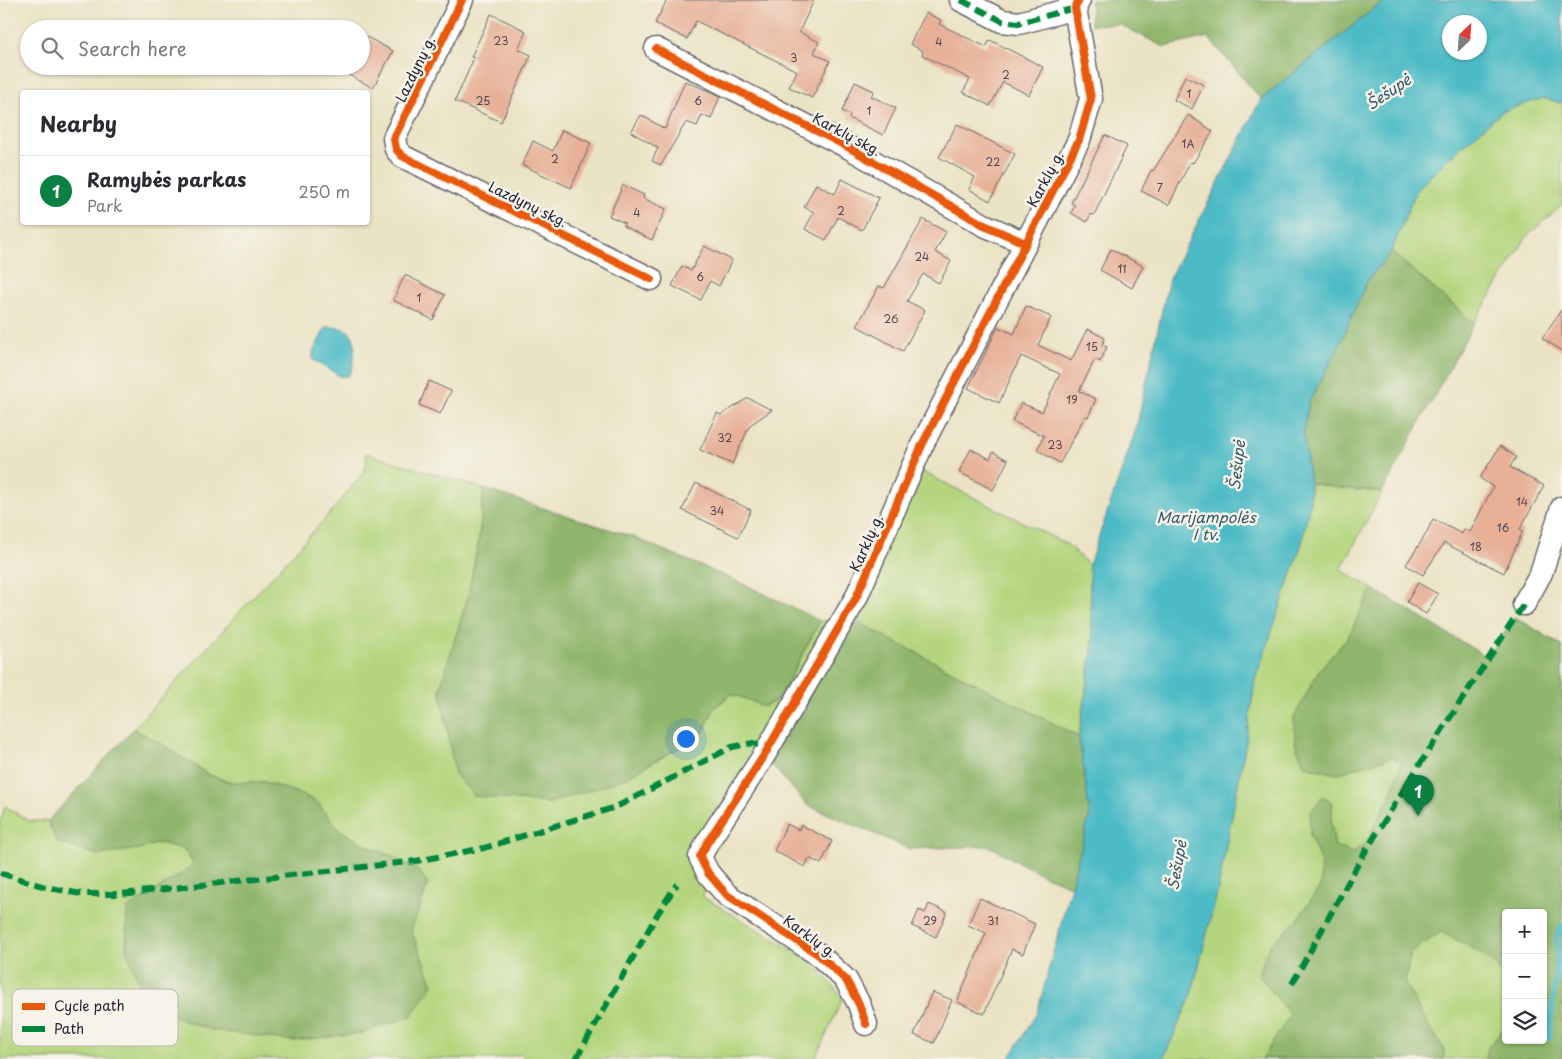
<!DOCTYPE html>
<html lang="en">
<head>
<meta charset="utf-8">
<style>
	body { margin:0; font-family:"Playpen Sans",sans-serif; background:#f7f7f7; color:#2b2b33 }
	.controls { position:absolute; right:15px; bottom:15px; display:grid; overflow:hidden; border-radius:5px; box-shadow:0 1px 4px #0004 }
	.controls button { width:45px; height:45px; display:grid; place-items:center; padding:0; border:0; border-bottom:1px solid #e1e1e2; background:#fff; color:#2b2b33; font:25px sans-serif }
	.compass { position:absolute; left:1442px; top:15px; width:45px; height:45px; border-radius:50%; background:#fff; box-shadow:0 1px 4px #0004; rotate:25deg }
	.you { position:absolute; left:685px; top:738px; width:18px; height:18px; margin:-12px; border:4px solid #fff; border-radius:50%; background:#1a73e8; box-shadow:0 0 0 8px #1a73e833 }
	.badge { display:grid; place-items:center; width:32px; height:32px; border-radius:50%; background:#0b8043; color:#fff; font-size:16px; font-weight:700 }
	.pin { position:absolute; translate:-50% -41px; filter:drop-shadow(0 1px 2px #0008) }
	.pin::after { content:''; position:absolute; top:26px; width:18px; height:15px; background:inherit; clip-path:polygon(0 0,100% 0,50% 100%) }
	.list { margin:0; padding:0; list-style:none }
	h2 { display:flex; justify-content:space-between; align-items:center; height:65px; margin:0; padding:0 20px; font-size:21px }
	h2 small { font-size:16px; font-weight:400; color:#7c7c81 }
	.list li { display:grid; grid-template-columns:32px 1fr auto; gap:15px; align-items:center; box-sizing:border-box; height:70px; padding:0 20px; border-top:1px solid #e1e1e2 }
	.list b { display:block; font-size:19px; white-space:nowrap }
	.list p { margin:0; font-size:16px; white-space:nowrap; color:#7c7c81 }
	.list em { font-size:16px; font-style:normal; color:#7c7c81 }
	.icon { flex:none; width:28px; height:28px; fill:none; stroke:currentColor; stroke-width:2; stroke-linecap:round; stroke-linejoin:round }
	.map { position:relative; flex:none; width:1562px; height:1059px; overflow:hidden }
	.search { position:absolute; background:#fff; box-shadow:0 1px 4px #0004; left:20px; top:20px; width:350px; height:55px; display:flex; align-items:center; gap:12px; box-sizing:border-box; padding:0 18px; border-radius:28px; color:#7c7c81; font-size:19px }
	.panel { position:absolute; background:#fff; box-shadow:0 1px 4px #0004; left:20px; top:90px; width:350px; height:135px; border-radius:5px }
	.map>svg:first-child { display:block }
	.green { fill:#b4d57d; stroke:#6b7c5c; fill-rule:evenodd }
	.forest { fill:#8fb66c; stroke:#586c54 }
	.water { fill:#4dbbc6; stroke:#386e80; fill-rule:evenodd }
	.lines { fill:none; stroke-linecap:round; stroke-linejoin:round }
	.stream { stroke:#4dbbc6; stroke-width:5.5 }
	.building { fill:#e7b097 }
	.street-casing { stroke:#68666b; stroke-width:25 }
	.street { stroke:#fff; stroke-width:22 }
	.quiet { stroke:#00873e; stroke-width:6; stroke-dasharray:12 6; stroke-linecap:butt }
	.cycleway-casing { stroke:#f7f3e8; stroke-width:11 }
	.cycleway { stroke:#e8590c; stroke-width:8 }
	.labels { text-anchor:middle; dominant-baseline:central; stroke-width:5; stroke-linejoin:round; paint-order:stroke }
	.number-label { font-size:11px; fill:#534652 }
	.street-label { font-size:14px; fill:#22223b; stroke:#f7f3e8 }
	.water-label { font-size:15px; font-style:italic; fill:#31586c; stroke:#f7f3e8 }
	.key { fill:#f7f3e8; stroke:#b7b4b4; stroke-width:1 }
	.key-label { font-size:14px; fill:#22223b }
</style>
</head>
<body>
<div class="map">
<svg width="1562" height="1059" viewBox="0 0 1562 1059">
	<rect width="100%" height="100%" fill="#f7f3e8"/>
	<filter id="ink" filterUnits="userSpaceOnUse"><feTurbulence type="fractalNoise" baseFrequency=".02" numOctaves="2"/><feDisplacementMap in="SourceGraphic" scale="10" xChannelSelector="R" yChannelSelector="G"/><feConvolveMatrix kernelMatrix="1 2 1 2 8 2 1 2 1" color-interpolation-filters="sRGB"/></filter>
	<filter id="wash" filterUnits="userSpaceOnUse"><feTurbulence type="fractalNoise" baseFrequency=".0096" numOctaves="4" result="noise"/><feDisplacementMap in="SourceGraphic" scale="20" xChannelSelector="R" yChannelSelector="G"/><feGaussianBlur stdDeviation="1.12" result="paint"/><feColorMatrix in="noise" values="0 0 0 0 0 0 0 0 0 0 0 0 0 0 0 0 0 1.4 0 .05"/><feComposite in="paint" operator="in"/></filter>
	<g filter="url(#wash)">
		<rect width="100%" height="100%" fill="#eae3c4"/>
		<!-- green -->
		<path class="green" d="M1543,98l19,5v102l-35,31 -53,87 -83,-71 25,-61 30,-31 57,-49z
			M365,453l119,36 -5,50 -11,57 -28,93 181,91 81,-45 12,-27 17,-14 16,5 31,1 42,-79h35l64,-151 149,75 21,20 4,79 -14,93 -224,-116 -145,236 -7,40 110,65 30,36 -28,61h-290l-4,-5 -24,5h-497v-236l5,-17 24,15h19l9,21 82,7 20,-6 25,6 9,15 -9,8 249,113 -22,-55 17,-45 -8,-13 -28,-16 -25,-10 -29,-17 -21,-27 -22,-10 -30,-10h-36l-22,-8 -47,-31 -27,-14 198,-217 33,-40 3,-10z
			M1310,483l27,5 45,4 -41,78 147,88 27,-41 47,29v413h-399l28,-63 26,-103 29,-151 9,-62 46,-134 9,-44zM1506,913h37v127h-37z"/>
		<!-- forest -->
		<path class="forest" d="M1091,0h294l-124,99 -53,-62 -44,10 -45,-23 -28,1z
			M1391,252l83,71 -92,169 -45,-4 -27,-5 -7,-51 6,-30 29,-54 29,-67z
			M484,489l149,48 117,50 70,34 -42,79 -15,7 -16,-8 -16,-5 -17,14 -12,27 -81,45 -72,23 -75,-7 -19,-22 -15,-85 28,-93 11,-57z
			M1372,588l116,70 27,-41 47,29v413h-76l2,-12 18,-22v15h37v-127h-37v67c-10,-22 -44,-37 -65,-48l-30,20 -6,31 19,35 20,31v10h-182l28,-44 -32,-42 12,-28 28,-26 23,-34 -1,-25 -10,-24v-23l12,-16 11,6 -2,19 4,24 18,7 13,-10 20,-39 11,-26 4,-17 -9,-4 -56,17 -31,-8 -10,-23 -1,-25 25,-48 28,-31z
			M855,621l224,116 11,78 -19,71 -28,-11 -54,-29 -79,3 -103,-44 -37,-42z
			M133,729l27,14 47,31 22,8h36l30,10 22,10 21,27 29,17 25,10 28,16 8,13 -17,45 22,55 -22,31 -49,17 -69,8 -81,-11 -55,-18 -18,-29 -13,-34 1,-40 57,-37 9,-9 -9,-14 -25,-6 -20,6 -41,6 -41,-13 -9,-21z"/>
		<!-- water -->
		<path class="water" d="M1385,0h177v103l-19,-5 -40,13 -57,49 -30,31 -25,61 -24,29 -29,67 -29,54 -6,30 7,51v19l-9,44 -46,134 -9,62 -29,151 -26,103 -28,63h-154l28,-46 53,-198 -11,-78 14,-93 -4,-79 47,-136 33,-150 92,-180zM1450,22h30v30h-30z
			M326,327c23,0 31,5 28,29 -1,8 -1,13 -6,20h-8l-27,-16v-8z"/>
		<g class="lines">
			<!-- stream -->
			<path class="stream" d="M1549,1037l8,-75v-25l5,-12"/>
		</g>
		<g id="blocks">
			<!-- building -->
			<path class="building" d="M667,0h147l-15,32 20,10 -5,11 16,8 -18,37 -23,-11 8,-16 -101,-50 -9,18 -32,-16z
				M926,13l15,7 -2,4 47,23 4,-7 53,27 -14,28 -26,-13 -13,24 -27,-14 7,-13 -48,-24 1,-4 -13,-7z
				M491,14l35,17 -8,18 13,6 -30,67 -46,-21 19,-43 -3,-1z
				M361,34l32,17 -20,37 -40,-22h28z
				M1185,76l19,9 -12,24 -18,-9z
				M685,81l35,15 -9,23 -9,-4 -5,11 -11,-4 -25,43 -9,-4 6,-13 -27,-16 10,-17 24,14z
				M855,82l19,9 -3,5 25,12 -13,27 -34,-17 1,-3 -8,-4z
				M1188,115l25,16 -20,32 -3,-1 -21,43 -28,-14 10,-21 2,1z
				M957,124l58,30 -25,47 -21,-12 6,-12 -36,-20z
				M562,130l29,13 -20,45 -49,-23 11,-24 20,10z
				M1105,135l22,11 -33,69 -3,-1 -4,8 -16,-9 4,-8 -4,-2z
				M842,179l37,19 -17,32 -24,-13 -12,23 -21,-11 9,-17 -10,-5 12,-23 19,10z
				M623,185l21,10 -1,3 23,11 -14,31 -29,-14 2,-3 -16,-7z
				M923,219l23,13 -11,20 16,9 -12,22 -16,-9 -16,27 18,9 -22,41 -46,-25 22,-40 5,2z
				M704,246l28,14 -13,26 -9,-5 -9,19 -29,-14 10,-20 9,5z
				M1111,249l32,17 -11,22 -32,-18z
				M405,275l40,20 -12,25 -40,-20z
				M1026,306l25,11 -13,28 33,16 16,-32 18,9 -3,7 5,2 -7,15 -5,-3 -16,32 17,8 -8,18 -3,-1 -25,47 -23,-13 7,-14 -32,-15 9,-18 21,9 18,-38 -39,-18 -22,47 -31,-15 30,-61 16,7z
				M1562,309v42l-20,-13z
				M429,381l22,10 -11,23 -21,-9z
				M748,398l24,12 -22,15 -18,39 -32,-14 17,-37 4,2z
				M1500,446l16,11 -6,10 34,19 -24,43 3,2 -19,42 -60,-30 -21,32 -17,-10 20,-31 7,-15 29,15 2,-5 6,3 23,-45 -13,-9z
				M971,449l19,10 3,-7 15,8 -15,30 -34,-18z
				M696,483l55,27 -13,27 -56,-27z
				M1418,583l20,11 -12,20 -19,-12z
				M787,824l12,6 2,-5 31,16 -11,23 -12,-6 -4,9 -31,-16z
				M980,898l55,26 -12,30 -11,-5 -28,65 -27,-12 29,-69 -18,-8z
				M929,904l18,8 -11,25 -24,-11 7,-16 6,3z
				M932,992l20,8 -18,43 -20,-8z"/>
		</g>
	</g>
	<g filter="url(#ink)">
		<use href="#blocks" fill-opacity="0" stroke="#68666b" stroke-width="1"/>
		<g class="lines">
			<defs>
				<path id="street" d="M462,0l-68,138 2,11 6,7 249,123
					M961,0l41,21 17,2 56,-15
					M656,49l192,98 136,78 41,18
					M1524,604l17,-31 21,-65
					M866,1024l-7,-20 -13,-24 -27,-25 -92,-60 -19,-22 -8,-16 7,-14 56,-86 93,-159 66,-153 157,-305 12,-41 -16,-91 4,-8"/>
			</defs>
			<!-- street casing -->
			<use href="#street" class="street-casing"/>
			<!-- street -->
			<use href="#street" class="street"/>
			<!-- quiet -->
			<path class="quiet" d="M961,0l41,21 17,2 56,-15
				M0,873l45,14 36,7h40l295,-33 68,-13 132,-41 116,-60 21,-4 15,6
				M1292,984l70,-127 49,-79 113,-174
				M576,1059l82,-146 19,-29"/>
			<defs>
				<path id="cycleway" d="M462,0l-68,138 2,11 6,7 249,123
					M656,49l192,98 136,78 41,18
					M866,1024l-7,-20 -13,-24 -27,-25 -92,-60 -19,-22 -8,-16 7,-14 56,-86 93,-159 66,-153 157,-305 12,-41 -16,-91 4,-8"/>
			</defs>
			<!-- cycleway casing -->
			<use href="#cycleway" class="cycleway-casing"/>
			<!-- cycleway -->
			<use href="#cycleway" class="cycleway"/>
		</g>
	</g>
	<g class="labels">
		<!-- number labels -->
		<g class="number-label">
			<text x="501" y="40">23</text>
			<text x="939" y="41">4</text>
			<text x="794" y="57">3</text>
			<text x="1006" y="74">2</text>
			<text x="1189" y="93">1</text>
			<text x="483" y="100">25</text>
			<text x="698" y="100">6</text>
			<text x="869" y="110">1</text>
			<text x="1188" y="143">1A</text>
			<text x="555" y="158">2</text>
			<text x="993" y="161">22</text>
			<text x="1160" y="187">7</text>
			<text x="841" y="210">2</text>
			<text x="637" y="212">4</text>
			<text x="922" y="256">24</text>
			<text x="1122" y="268">11</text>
			<text x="700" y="276">6</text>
			<text x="419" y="297">1</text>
			<text x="891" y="318">26</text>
			<text x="1092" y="346">15</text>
			<text x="1072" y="399">19</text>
			<text x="725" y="437">32</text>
			<text x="1055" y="444">23</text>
			<text x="1522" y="501">14</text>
			<text x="717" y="510">34</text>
			<text x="1503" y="527">16</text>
			<text x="1476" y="546">18</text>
			<text x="930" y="920">29</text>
			<text x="993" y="920">31</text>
		</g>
		<!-- street labels -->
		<g class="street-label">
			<text transform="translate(415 69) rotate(-64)">Lazdynų g.</text>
			<text transform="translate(847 134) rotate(28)">Karklų skg.</text>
			<text transform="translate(1045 179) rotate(-62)">Karklų g.</text>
			<text transform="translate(528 204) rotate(26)">Lazdynų skg.</text>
			<text transform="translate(866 543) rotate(-66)">Karklų g.</text>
			<text transform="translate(810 936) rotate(36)">Karklų g.</text>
		</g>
		<!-- water labels -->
		<g class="water-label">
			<text transform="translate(1388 91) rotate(-34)">Šešupė</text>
			<text transform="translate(1236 465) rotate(-84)">Šešupė</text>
			<text x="1206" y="516">Marijampolės<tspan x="1206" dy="17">I tv.</tspan></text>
			<text transform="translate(1176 865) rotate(-80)">Šešupė</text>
		</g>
	</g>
	<!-- legend -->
	<rect x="12" y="989" width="166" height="57" rx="8" class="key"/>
	<rect x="22" y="1003" width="23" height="7" fill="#e8590c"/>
	<rect x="22" y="1026" width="23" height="6" fill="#00873e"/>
	<g class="key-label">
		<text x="54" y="1011">Cycle path</text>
		<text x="54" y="1034">Path</text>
	</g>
</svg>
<div class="controls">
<button>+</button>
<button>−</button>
<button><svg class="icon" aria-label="layers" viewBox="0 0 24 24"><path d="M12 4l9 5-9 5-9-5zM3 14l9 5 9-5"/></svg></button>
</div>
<svg class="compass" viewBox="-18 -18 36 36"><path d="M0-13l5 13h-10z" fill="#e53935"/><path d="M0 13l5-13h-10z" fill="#7c7c81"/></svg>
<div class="you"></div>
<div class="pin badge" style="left:1418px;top:816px">1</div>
<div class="search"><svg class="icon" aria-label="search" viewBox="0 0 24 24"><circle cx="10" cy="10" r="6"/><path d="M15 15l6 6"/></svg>Search here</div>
<section class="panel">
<h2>Nearby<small></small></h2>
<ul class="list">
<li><span class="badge">1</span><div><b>Ramybės parkas</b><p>Park</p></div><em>250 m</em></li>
</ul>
</section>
</div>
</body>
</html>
